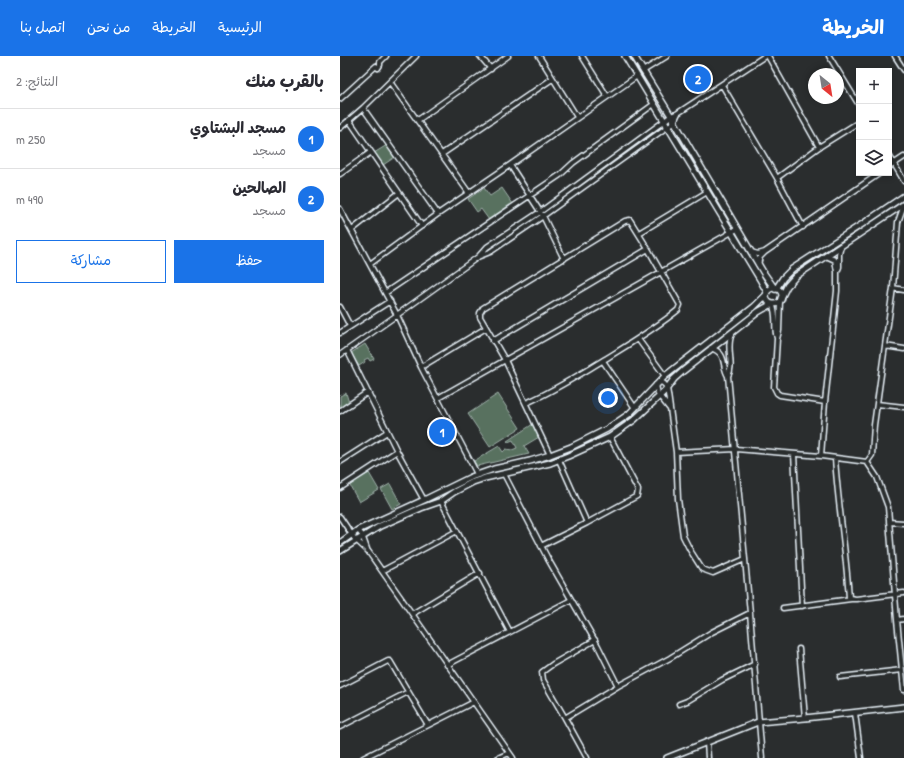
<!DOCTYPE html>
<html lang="ar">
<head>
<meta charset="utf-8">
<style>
	body { margin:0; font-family:"Patrick Hand","Playpen Sans Arabic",sans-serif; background:#f2f2f3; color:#2b2b33; direction:rtl }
	.controls { position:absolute; right:12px; top:12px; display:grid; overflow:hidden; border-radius:0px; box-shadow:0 2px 6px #0003 }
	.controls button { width:36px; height:36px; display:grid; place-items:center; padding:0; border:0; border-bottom:1px solid #e1e1e2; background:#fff; color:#2b2b33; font:20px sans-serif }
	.compass { position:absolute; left:468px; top:12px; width:36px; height:36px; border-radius:50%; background:#fff; box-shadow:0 2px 6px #0003; rotate:150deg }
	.you { position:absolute; left:268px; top:342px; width:14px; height:14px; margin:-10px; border:3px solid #fff; border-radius:50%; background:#1a73e8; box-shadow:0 0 0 6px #1a73e833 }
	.badge { display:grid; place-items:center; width:26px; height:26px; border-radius:50%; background:#1a73e8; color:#fff; font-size:13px; font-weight:700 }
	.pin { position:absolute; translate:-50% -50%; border:2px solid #fff; box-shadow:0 1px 4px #0006 }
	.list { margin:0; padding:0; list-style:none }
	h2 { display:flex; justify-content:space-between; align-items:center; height:52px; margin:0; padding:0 16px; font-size:17px }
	h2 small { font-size:13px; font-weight:400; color:#7c7c81 }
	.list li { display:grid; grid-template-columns:26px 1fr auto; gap:12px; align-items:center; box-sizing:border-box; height:60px; padding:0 16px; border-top:1px solid #e1e1e2 }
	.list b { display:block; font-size:15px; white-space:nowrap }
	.list p { margin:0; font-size:13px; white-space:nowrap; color:#7c7c81 }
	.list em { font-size:13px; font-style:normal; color:#7c7c81 }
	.actions { display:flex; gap:8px; padding:12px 16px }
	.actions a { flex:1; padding:9px 0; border:1px solid #1a73e8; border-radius:0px; text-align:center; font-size:14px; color:#1a73e8 }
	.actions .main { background:#1a73e8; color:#fff }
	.icon { flex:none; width:22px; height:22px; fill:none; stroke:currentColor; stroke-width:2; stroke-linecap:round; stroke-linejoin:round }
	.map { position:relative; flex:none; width:564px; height:702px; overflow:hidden; direction:ltr }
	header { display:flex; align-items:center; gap:24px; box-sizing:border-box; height:56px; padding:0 20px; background:#1a73e8; color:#fff }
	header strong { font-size:19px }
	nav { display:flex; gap:22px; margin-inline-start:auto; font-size:14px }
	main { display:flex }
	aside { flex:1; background:#fff }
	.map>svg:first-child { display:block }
	.green { fill:#58715e; stroke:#a0b1ab }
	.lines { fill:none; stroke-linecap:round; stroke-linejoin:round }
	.minor-casing { stroke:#e8f1f8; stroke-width:7 }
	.tertiary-casing { stroke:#e8f1f8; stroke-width:8 }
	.minor { stroke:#2a2d2e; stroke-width:4 }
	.tertiary { stroke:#2a2d2e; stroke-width:5 }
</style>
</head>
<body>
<header>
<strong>الخريطة</strong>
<nav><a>الرئيسية</a><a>الخريطة</a><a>من نحن</a><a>اتصل بنا</a></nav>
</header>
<main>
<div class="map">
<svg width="564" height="702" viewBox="0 0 564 702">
	<rect width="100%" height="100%" fill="#2a2d2e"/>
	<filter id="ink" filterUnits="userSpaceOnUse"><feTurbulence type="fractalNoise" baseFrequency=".025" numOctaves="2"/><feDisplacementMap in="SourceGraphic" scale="8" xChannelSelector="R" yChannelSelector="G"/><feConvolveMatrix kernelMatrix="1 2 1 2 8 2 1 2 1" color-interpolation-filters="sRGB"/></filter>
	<g filter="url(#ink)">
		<!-- green -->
		<path class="green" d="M47,89l8,12 -12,8 -9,-12z
			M144,132l6,8 12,-8 11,16 -24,16 -8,-11 -4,3 -9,-13z
			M25,288l9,15 -4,2 -2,-3 -4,2 1,2 -6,4 -8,-13z
			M6,337l3,10 -9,5v-12z
			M158,338l22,34 -30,19 -22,-33z
			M193,368l6,13 -15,9 5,8 -52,12 -3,-5 25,-15 4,6 3,-3 6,1 5,-2 -4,-8 -5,2 -1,-1z
			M29,417l10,17 -20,12 -10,-18z
			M50,428l11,20 -9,5 -11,-20z"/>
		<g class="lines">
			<defs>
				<path id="minor" d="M140,0l11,13
					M199,0l38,61
					M242,0l25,40
					M428,0l51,91
					M489,0l30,49
					M555,0l9,14
					M303,15l24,-15
					M50,26l79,111
					M382,29l55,93 26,49
					M0,43l36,-33 2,2 2,-3v-3l6,-6
					M23,52l75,106
					M9,64l73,106
					M78,64l90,-64
					M0,72l23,-20 53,-52
					M102,98l110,-75
					M549,99l15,26
					M170,109l33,51 21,43
					M549,111l15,-10
					M0,118l31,-22
					M437,122l42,-31 40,-25
					M0,153l57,106 24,52 56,107
					M12,174l47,-37
					M299,177l68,-41
					M411,196l7,2 7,-2
					M140,200l10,-4 53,-36 131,-94 4,-9
					M486,200l9,4 2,12
					M30,208l68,-50 72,-49 127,-89
					M418,208l2,-7 5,-5 115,-79
					M553,232l11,2
					M45,237l175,-118 13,-12 81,-59
					M440,244l-1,31 -2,8 -3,48 3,6 3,2 45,7
					M432,248c6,11 1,23 5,34
					M0,251l10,19
					M0,277l50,-32
					M298,283l27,37
					M153,285l155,-92
					M545,290l19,3
					M371,292c17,6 10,17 17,28l22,237 12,145
					M7,294l50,101 27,49
					M0,299l57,-40 81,-58 9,-10 53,-35 131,-96 7,-3 87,-57
					M263,305l32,47
					M81,311l65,-39
					M388,320c7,-12 -3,-29 4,-42
					M319,326c7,0 8,6 9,12l8,58 2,47 5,37 7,14 12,19 11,4 32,-14
					M316,329l2,9 11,14
					M98,342l299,-169
					M186,347c28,-12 54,-29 81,-45 24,-15 49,-30 71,-48l2,-5 -32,-56 -18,-29 -5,1 -142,87 -3,5v4l25,43 45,95
					M537,348l27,3
					M0,355l28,-19
					M336,396l60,-3 85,7 46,6 10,15 11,30 9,113 7,70
					M454,398l8,152
					M481,400l4,-54 12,-111v-19l2,-5v-13l2,-8
					M495,402c3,47 11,93 14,140l7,1 48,-6
					M219,404l28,63
					M0,406l47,-30
					M527,406l5,-7 2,-30 19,-137 5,-66 6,-17
					M164,418l44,85 50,87 20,40 -53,32 22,40
					M0,432l57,-37
					M101,445l69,131
					M0,461l14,21 14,13 145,207
					M549,466l15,1
					M18,474l4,5 5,14
					M201,490l46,-23 50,-27 1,-6 -28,-53
					M42,515l75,-40
					M443,552l68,-9
					M72,558l68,-41
					M557,564l7,-1
					M459,593l6,69
					M107,609l124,-65
					M500,621l62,-7
					M0,630l48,-25h2l38,64
					M278,630l52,-28 42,-26 38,-19
					M339,648l8,-3 35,-21 33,-16
					M515,657l6,45
					M225,662l-22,-38 -1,-8 11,-8 42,-24
					M0,671l68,-35
					M367,686l1,16
					M23,702l111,-56
					M158,702l11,-5"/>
				<path id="tertiary" d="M285,0l136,225 6,11
					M294,0l37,60 92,156 12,17
					M426 240a8 8 0 1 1 16 0a8 8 0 1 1-16 0Z
					M436,233l7,-11 9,-9 72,-46 40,-27
					M441,242l6,-12 9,-10 108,-72
					M0,487l18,-13 66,-30 47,-23 23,-8 36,-8 20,-6 21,-8 36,-18 22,-15 36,-38 89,-69 12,-12
					M0,495l40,-25 41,-18 20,-7 13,-9 19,-10 12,-4 65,-15 18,-7 42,-19 24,-17 31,-29 9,-12 9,-8 75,-59 14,-8
					M327,702l91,-36 47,-4 99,-11"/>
			</defs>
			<!-- minor casing -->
			<use href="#minor" class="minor-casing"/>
			<!-- tertiary casing -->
			<use href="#tertiary" class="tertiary-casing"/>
			<!-- minor -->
			<use href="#minor" class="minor"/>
			<!-- tertiary -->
			<use href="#tertiary" class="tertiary"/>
		</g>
	</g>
</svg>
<div class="controls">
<button>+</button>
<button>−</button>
<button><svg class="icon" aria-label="layers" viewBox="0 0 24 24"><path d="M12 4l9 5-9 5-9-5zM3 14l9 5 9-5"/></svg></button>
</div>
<svg class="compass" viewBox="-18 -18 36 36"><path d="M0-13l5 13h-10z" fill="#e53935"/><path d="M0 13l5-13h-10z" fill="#7c7c81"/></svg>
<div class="you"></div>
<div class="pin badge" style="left:102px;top:376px">1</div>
<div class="pin badge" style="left:358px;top:23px">2</div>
</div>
<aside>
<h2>بالقرب منك<small>النتائج: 2</small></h2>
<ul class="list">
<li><span class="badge">1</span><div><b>مسجد البشتاوي</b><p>مسجد</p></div><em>250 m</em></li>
<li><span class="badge">2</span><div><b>الصالحين</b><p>مسجد</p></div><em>490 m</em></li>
</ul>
<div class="actions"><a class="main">حفظ</a><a>مشاركة</a></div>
</aside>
</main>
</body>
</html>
